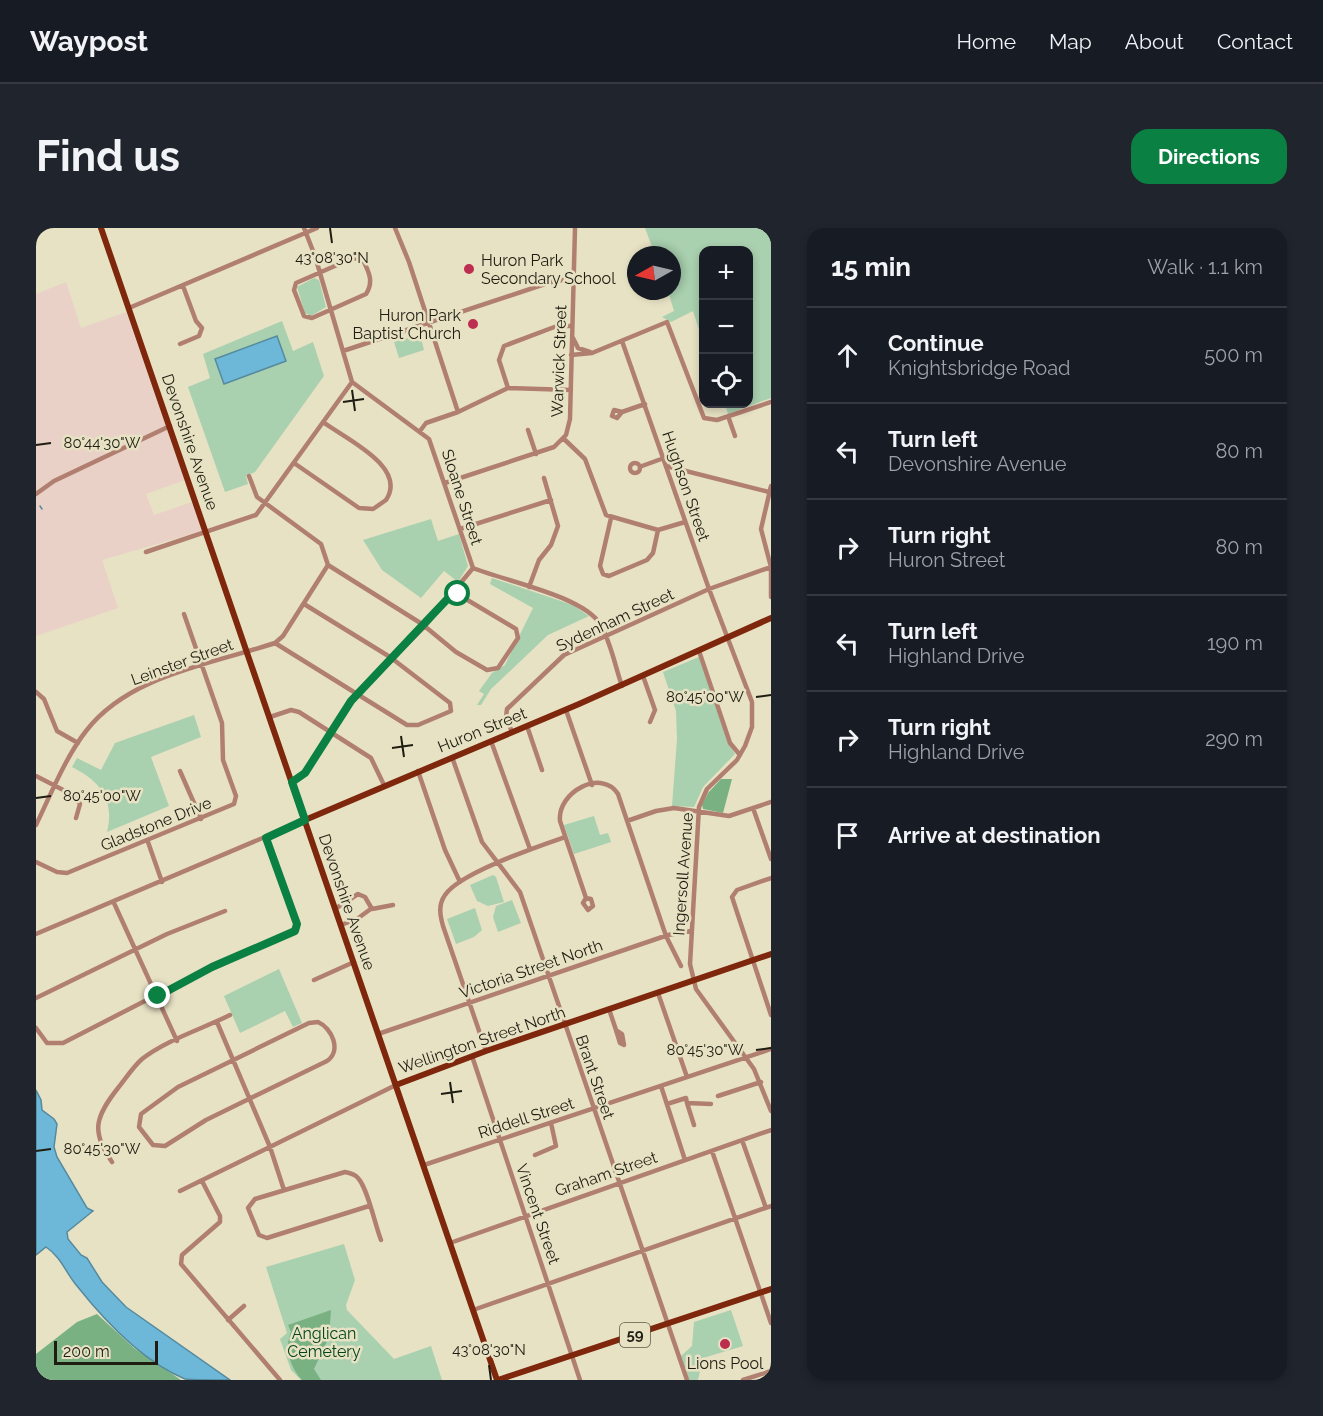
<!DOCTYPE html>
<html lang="en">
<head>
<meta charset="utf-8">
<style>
	body { margin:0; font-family:Raleway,sans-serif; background:#20242c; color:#f1f3f6 }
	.controls { position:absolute; right:18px; top:18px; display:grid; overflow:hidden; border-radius:12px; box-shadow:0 3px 9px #0003 }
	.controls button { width:54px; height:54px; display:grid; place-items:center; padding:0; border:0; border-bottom:2px solid #363941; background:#171b24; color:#f1f3f6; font:30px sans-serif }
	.compass { position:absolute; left:591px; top:18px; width:54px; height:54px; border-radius:50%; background:#171b24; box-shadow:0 3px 9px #0003; rotate:262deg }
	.scale { position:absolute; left:18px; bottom:15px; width:104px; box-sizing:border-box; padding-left:6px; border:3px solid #1f1d12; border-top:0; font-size:16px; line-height:21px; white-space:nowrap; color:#1f1d12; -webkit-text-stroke:4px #e7e2c4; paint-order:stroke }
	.stop { position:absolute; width:18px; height:18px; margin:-14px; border:4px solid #0b8043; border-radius:50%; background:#fff }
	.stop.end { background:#0b8043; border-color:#fff; box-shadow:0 2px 6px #0008 }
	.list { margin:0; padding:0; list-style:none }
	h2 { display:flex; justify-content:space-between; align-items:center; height:78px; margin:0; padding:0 24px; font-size:26px }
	h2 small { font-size:20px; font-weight:400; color:#9ea1a6 }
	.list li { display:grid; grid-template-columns:39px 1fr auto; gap:18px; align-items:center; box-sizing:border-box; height:96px; padding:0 24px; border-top:2px solid #363941 }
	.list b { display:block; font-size:22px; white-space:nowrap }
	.list p { margin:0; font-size:20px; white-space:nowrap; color:#9ea1a6 }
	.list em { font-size:20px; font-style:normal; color:#9ea1a6 }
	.icon { flex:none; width:33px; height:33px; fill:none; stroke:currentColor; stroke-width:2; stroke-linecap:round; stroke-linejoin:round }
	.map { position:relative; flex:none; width:735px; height:1152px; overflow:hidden; border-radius:18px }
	header { display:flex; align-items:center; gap:36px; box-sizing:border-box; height:84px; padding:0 30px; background:#171b24; border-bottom:2px solid #363941 }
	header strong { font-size:28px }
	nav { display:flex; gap:33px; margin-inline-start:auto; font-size:21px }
	.intro { display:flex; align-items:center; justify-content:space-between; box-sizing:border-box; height:144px; padding:0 36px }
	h1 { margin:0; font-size:42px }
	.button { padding:15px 27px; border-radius:18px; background:#0b8043; color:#fff; font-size:21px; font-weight:700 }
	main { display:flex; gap:36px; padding:0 36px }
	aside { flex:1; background:#171b24; border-radius:18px; box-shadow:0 3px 9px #0003 }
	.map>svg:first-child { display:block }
	.industrial { fill:#e9d1c8 }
	.green { fill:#a9d0af }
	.forest { fill:#79b183 }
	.water { fill:#6db8d9; stroke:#568a9d; stroke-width:1.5 }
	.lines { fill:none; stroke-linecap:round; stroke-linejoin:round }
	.stream { stroke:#568a9d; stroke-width:1.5 }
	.minor { stroke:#b17f70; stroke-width:4.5 }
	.major { stroke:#7f270c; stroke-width:6 }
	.route { stroke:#0b8043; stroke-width:8 }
	.ticks { fill:none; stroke:#1f1d12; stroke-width:2 }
	.poi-dot { fill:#bd2d50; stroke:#e7e2c4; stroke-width:2 }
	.labels { text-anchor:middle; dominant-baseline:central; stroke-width:5; stroke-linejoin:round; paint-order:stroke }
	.shield { fill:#e7e2c4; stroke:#5b5847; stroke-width:1.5 }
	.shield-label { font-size:15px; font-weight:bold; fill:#1f1d12 }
	.poi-label { font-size:16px; fill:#1f1d12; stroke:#e7e2c4; text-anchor:start }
	.street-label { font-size:16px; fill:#1f1d12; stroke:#e7e2c4 }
	.park-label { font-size:16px; fill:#01461b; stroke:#e7e2c4 }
	.ticks-label { font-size:15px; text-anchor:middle; fill:#1f1d12; stroke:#e7e2c4; stroke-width:5; stroke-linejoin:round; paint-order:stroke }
</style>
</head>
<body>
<header>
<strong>Waypost</strong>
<nav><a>Home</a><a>Map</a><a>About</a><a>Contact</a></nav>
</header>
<div class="intro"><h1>Find us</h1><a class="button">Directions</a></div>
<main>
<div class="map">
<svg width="735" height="1152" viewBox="0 0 735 1152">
	<rect width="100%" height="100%" fill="#e7e2c4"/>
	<!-- industrial -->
	<path class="industrial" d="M30,54l15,46 45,-16 59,168 -39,14 8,21 38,-13 10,29 -100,29 16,48 -82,28v-342z"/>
	<!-- green -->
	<path class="green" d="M609,0h126v170l-43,16 -3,-10h23v-154h-44l-1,92 -10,-31 -22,11 -9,-5 12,-6 -6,-20h4v-36h-17z
		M278,50l5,2 7,27 -15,9 -6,-3 -8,-26z
		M246,93l11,30 20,-9 11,34 -69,96 -9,4 2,8 -23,8 -37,-105 22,-9 -7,-24z
		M384,106l4,16 -25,8 -5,-16z
		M395,291l7,22 21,-7 9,32 -10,16 -14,-11 -23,27 -39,-28 -19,-30z
		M456,350l81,27 16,11 -41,19 -57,54 -10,16h-4l7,-11 -5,-3 13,-18 13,-8 28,-57 -43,-24z
		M663,429l28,83 8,14 -32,33 -9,20 -22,-1 5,-67 -1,-28 -13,-39z
		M158,487l7,22 -50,20 18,49 -62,26c8,-32 -7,-51 -35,-65l5,-9 24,12 14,-27z
		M558,588l6,19 8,-2 3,9 -37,12 -10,-29z
		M457,647l3,2 8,25 -16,4 -11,-5 -7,-16z
		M476,672l9,23 -23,9 -5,-15 3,-11z
		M439,680l7,22 -8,7 -18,7 -9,-25z
		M243,741l23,54 -9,4 -8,-16 -45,22 -16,-37z
		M308,1016l11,36 -9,25 1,5 47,49 37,-13 11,34h-141l-10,-10 -11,-31 7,-6 -21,-66z
		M695,1082l12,36 -40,12 -5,22h-9l-8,-24 11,-10 2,-24z"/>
	<!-- forest -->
	<path class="forest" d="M685,551h11l-9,34 -20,-4 -1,-4 6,-12z
		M295,1082l-2,27 -15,32 7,11h-19c-12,-13 -18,-31 -11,-48l-3,-7z
		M61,1086l37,34 47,32h-145v-26l41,-32z"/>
	<!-- water -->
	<path class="water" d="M241,108l9,25 -62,23 -9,-25z
		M0,862l5,10 1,10 12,9 3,5 -3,23 3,10 30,51 6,3 -26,21 1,7 13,16 6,3 15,24 24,25 104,73c-13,0 -34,0 -45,-1 -41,-17 -81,-59 -108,-93 -11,-13 -16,-29 -31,-39l-10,8z"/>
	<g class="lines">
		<!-- stream -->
		<path class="stream" d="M4,278l2,3"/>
		<!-- minor -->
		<path class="minor" d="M268,0l11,28 37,126 77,57 44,129
			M359,0l14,34 49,150
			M317,30l10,2c6,12 11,22 3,34l-54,24 -8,-2 -10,-26 2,-7z
			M93,80l188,-80
			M537,110l5,10 12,4
			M586,113l87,248 43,113v25l-7,19 -8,14 -30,29 -8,18 -9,157 6,25 58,80 17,42
			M144,116l19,-8 3,-8 -6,-7 -13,-35
			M307,123l211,-70 20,-2
			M535,127l21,-2 75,-31 37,96 13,2 54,-18
			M472,160l-9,-28 5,-14 53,-20h15
			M586,184l-8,-2 -2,6 5,2 5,-6 23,-8
			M692,188l7,20
			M492,202l8,24
			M384,203l6,-8 32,-11 50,-24 63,2
			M528,211l21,20 21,56 52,15 27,-8
			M258,235l65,45 14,1 13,-9c22,-33 -40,-61 -63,-78
			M594 240a5 5 0 1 1 10 0a5 5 0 1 1-10 0Z
			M606,238l22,-8
			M630,238l103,26
			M213,248l8,21 64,47 7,21 94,59 34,28 31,18 11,-2 20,-30 -2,-9 -62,-37
			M409,255l109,-36 12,-12 4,-16 5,-191
			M735,258l-10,43 10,38v30
			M0,266l18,-13 116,-55
			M575,290l-11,48 3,8 6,2 38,-16 6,-7 5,-23
			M424,301l91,-29
			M110,324l110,-37 96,-133
			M437,340c32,13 110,28 127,56 11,18 15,42 22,62
			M493,359l10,-27 12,-15 7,-19 -14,-48
			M239,415l132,82h11l33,-14 -1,-8 -60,-46 -86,-53
			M663,423l31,92 10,12
			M607,448l12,34 -5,12
			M0,464l8,7 13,32 21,12
			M530,482l26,75
			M234,489l21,-7 8,2 72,46 13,27
			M491,498l15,44
			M476,504l-6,-15 1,-8 57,-54 145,-66 62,-22
			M455,513l39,108
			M416,529l30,85 38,50 167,488
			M144,543l21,48
			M382,543l27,79 15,32
			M0,548l37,19 7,9 -4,14
			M256,553l12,-7 47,-73 74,-75 48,-58
			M717,580l18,51
			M591,593l29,-10 18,-3 55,8 42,-14
			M0,597c15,-31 29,-67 50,-94 43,-56 126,-67 189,-88l8,-7 45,-71
			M112,614l14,40
			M0,634l21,10 10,1 167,-69 2,-8 -13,-36 -1,-37 -38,-109
			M735,650l-34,12 -5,7 39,118
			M550,670l-3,5 5,7 5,-4 -2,-7 -5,-1 -26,-77c-3,-29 42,-53 58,-27l48,142 15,30
			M78,675l63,138
			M299,681l23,-15 7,3 7,12 21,-4
			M305,697l16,-6 15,-11
			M0,706l269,-114
			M278,752l40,-18
			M622,765l29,84
			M0,770l131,-64 58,-23
			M573,781l7,21 6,4 2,11 -4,-2 -4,-13
			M181,794l53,125 14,43
			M282,794c14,6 24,29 9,39l-121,59 -41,26 -12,-1 -14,-18 2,-13 37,-27 131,-64z
			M0,800l11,15h16l150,-77 82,-35 2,-6 -31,-87
			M342,806l290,-99 23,-4
			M450,823l-43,-125c-3,-11 -5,-21 2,-31 14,-22 94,-49 120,-58
			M436,828l108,324
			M625,858l24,74
			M682,868l43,-14
			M651,875l7,22
			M631,876l19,-6 1,5 24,1
			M706,912l24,68
			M676,923l59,172
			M499,927l21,-9 -5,-23
			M76,934c-22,-31 -16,-46 6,-74 8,-10 15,-21 24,-29 24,-19 60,-30 88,-44
			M388,937l347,-116
			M166,953l18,35v6l-38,33 -1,9 99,116
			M144,963l216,-106
			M333,978l-102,32 -8,-3 -11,-27 7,-9 90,-27c5,1 10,2 13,6 10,11 17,47 23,62
			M414,1015l321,-113
			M437,1082l298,-104
			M192,1092l16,-14
			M707,1152l28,-9"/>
		<!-- major -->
		<path class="major" d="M65,0l396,1152
			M269,592l274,-116 192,-86
			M360,857l90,-34 285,-97
			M462,1152l273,-91"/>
	</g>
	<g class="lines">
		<!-- route -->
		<path class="route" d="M122,768l54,-29 83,-36 2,-7 -31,-86 39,-18 -13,-38 13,-9 46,-72 103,-109 4,2"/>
	</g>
	<!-- ticks -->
	<path class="ticks" d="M294,0l2,15M316,162l3,21M307,174l21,-3M0,217l15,-2M720,469l15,-2M365,508l3,21M356,520l21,-3M0,570l15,-2M720,822l15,-2M414,854l3,21M405,866l21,-3M0,923l15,-2M453,1137l2,15"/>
	<!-- markers -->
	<g class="poi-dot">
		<circle cx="433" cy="41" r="6"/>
		<circle cx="437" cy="96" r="6"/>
		<circle cx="689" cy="1116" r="6"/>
	</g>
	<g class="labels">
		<!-- shield labels -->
		<rect class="shield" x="584" y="1095" width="30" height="24" rx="4.5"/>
		<g class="shield-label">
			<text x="599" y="1107">59</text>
		</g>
		<!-- poi labels -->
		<g class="poi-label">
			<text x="445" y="32">Huron Park<tspan x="445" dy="18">Secondary School</tspan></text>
			<text x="425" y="87" text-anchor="end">Huron Park<tspan x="425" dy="18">Baptist Church</tspan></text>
			<text x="689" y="1135" text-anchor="middle">Lions Pool</text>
		</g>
		<!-- street labels -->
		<g class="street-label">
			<text transform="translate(523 133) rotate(-88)">Warwick Street</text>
			<text transform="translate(154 214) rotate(71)">Devonshire Avenue</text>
			<text transform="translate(650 258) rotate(71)">Hughson Street</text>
			<text transform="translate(426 269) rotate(72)">Sloane Street</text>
			<text transform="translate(579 392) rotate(-25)">Sydenham Street</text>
			<text transform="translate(146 434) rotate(-20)">Leinster Street</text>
			<text transform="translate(446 502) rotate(-22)">Huron Street</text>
			<text transform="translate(120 596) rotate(-22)">Gladstone Drive</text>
			<text transform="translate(647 646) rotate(-86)">Ingersoll Avenue</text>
			<text transform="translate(311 674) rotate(71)">Devonshire Avenue</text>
			<text transform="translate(495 741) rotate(-19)">Victoria Street North</text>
			<text transform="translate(446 812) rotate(-19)">Wellington Street North</text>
			<text transform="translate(559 849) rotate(71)">Brant Street</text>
			<text transform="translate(490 890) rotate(-18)">Riddell Street</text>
			<text transform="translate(570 946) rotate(-19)">Graham Street</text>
			<text transform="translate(502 986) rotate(71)">Vincent Street</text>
		</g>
		<!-- park labels -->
		<g class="park-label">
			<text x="288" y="1105">Anglican<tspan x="288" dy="18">Cemetery</tspan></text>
		</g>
	</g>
	<g class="ticks-label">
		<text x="296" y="35">43°08'30"N</text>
		<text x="66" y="220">80°44'30"W</text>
		<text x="669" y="474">80°45'00"W</text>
		<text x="66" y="573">80°45'00"W</text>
		<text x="669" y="827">80°45'30"W</text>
		<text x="66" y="926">80°45'30"W</text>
		<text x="453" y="1127">43°08'30"N</text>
	</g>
</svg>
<div class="controls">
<button>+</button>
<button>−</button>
<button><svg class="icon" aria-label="locate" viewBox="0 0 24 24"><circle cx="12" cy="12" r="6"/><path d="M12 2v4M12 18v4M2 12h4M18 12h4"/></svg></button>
</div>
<svg class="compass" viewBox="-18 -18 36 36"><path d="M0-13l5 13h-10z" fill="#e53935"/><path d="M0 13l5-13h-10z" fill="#9ea1a6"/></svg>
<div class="scale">200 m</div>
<div class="stop" style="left:422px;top:366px"></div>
<div class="stop end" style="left:122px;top:768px"></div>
</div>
<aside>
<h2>15 min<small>Walk · 1.1 km</small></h2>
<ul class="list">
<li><svg class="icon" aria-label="ahead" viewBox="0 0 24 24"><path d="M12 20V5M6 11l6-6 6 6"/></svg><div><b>Continue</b><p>Knightsbridge Road</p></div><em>500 m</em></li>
<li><svg class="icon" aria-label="left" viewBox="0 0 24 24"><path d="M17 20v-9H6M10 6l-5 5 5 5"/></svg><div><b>Turn left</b><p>Devonshire Avenue</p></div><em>80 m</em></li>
<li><svg class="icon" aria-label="right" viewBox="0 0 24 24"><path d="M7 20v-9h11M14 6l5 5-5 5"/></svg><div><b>Turn right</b><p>Huron Street</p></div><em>80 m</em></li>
<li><svg class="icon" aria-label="left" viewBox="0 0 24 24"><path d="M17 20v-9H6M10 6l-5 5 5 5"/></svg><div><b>Turn left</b><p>Highland Drive</p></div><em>190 m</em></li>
<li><svg class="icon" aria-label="right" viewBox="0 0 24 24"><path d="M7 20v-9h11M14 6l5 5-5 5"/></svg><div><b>Turn right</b><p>Highland Drive</p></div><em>290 m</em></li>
<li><svg class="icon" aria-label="arrive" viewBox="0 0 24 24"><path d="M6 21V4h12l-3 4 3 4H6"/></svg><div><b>Arrive at destination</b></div></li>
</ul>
</aside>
</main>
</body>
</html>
